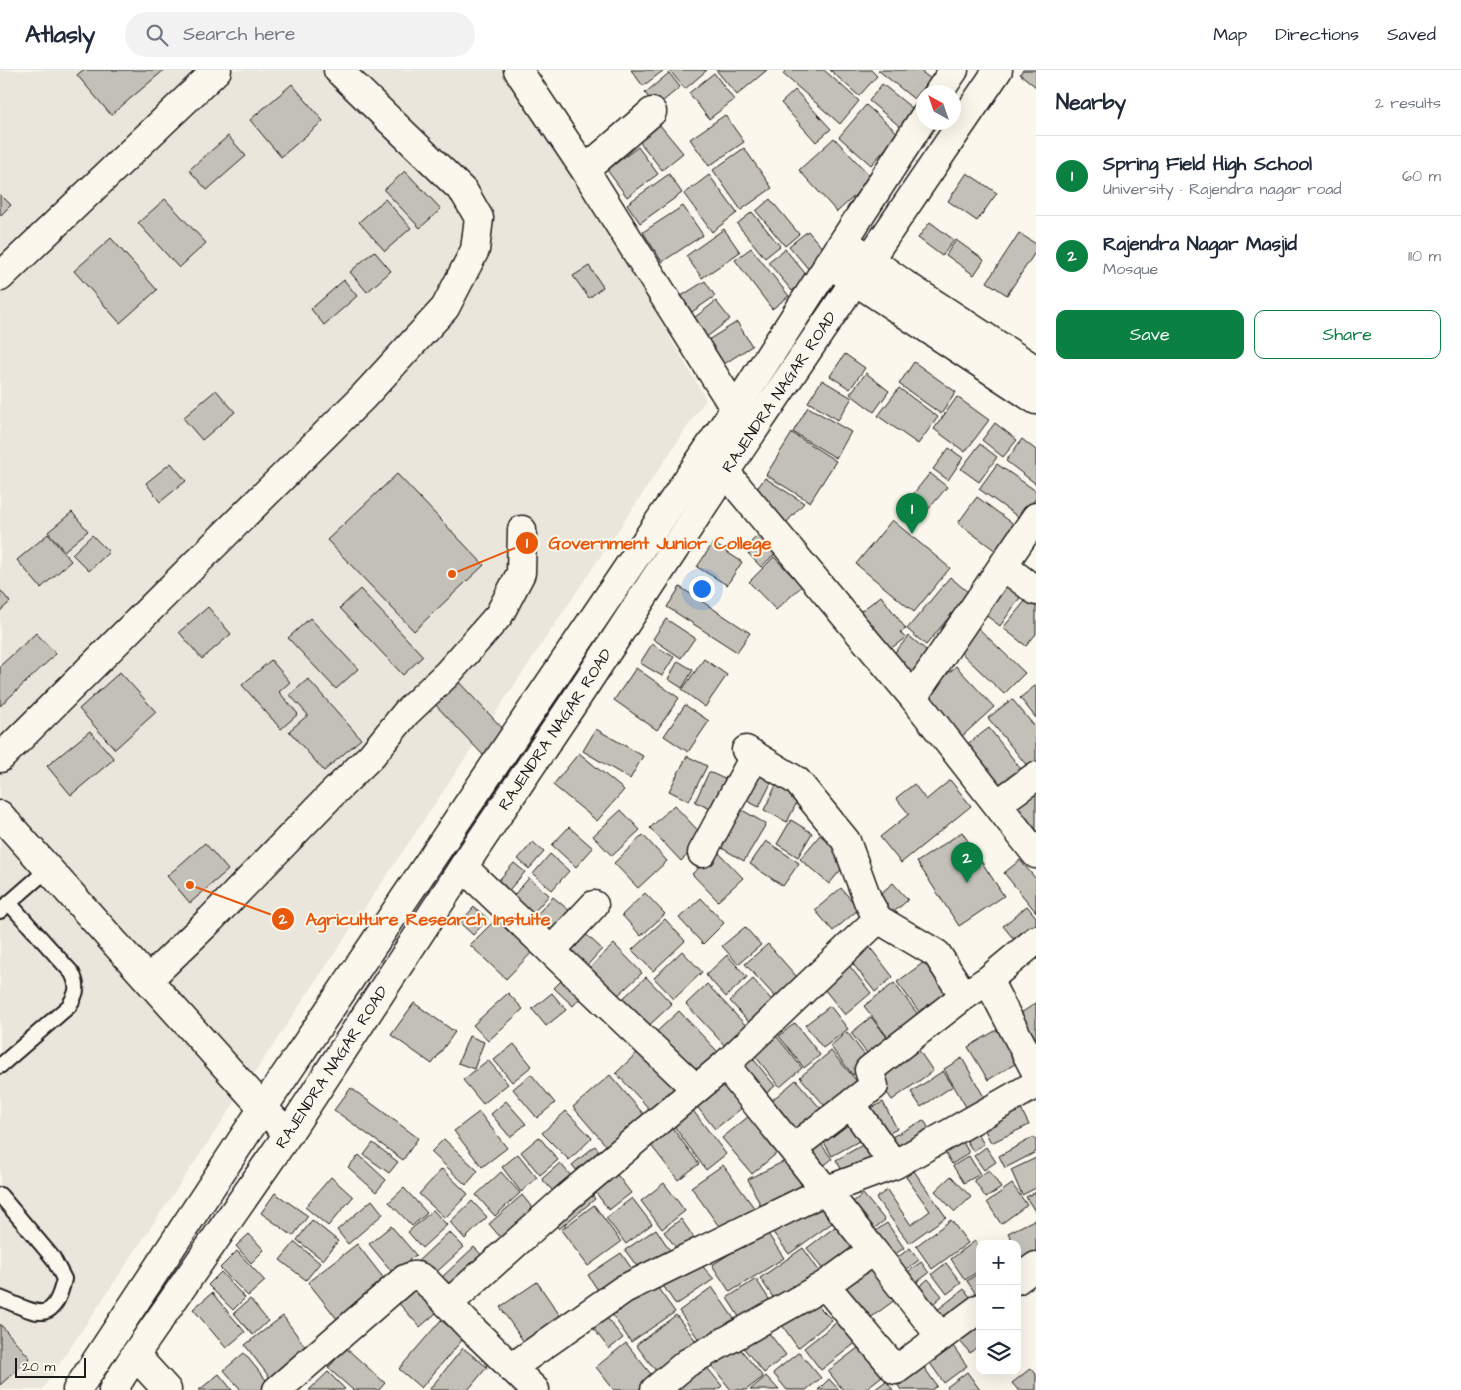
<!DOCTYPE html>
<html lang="en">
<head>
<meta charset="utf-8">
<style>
	body { margin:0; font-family:"Architects Daughter",sans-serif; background:#f2f2f3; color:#1f2937 }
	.controls { position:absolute; right:15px; bottom:15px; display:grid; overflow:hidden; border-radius:10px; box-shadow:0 5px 20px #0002 }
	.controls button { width:45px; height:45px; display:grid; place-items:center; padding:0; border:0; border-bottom:1px solid #e0e1e3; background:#fff; color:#1f2937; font:25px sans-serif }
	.compass { position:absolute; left:916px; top:15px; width:45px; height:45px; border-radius:50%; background:#fff; box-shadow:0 5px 20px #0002; rotate:320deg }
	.scale { position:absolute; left:15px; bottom:12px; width:71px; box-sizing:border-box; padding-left:5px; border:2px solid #1c1c1c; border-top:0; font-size:14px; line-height:18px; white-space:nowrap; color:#1c1c1c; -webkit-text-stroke:4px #fbf7ec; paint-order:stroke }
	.you { position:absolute; left:701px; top:518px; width:18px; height:18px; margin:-12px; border:4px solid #fff; border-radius:50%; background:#1a73e8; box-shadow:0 0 0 8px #1a73e833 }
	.badge { display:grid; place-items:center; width:32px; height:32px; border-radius:50%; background:#0b8043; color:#fff; font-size:16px; font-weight:700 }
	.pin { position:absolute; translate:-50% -41px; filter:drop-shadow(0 1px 2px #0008) }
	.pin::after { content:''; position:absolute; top:26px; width:18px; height:15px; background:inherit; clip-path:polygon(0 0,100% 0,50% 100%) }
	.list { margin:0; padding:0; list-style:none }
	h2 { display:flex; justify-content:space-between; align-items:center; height:65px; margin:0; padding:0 20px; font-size:21px }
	h2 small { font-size:16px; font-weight:400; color:#747a83 }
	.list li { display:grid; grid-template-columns:32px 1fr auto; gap:15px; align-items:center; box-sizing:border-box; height:80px; padding:0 20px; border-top:1px solid #e0e1e3 }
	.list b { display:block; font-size:19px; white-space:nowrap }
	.list p { margin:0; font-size:16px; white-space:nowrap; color:#747a83 }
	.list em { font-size:16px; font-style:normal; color:#747a83 }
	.actions { display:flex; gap:10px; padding:15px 20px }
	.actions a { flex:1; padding:11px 0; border:1px solid #0b8043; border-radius:10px; text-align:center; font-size:18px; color:#0b8043 }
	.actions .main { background:#0b8043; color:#fff }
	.icon { flex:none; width:28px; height:28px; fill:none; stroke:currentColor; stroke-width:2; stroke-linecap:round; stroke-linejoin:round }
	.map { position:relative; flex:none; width:1036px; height:1320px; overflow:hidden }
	header { display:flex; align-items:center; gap:30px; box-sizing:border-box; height:70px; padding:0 25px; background:#fff; border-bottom:1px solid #e0e1e3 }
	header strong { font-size:24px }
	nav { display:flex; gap:28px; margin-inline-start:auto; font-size:18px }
	.search { width:350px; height:45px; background:#f2f2f3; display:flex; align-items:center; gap:12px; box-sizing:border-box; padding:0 18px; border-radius:28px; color:#747a83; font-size:19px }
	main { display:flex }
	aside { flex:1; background:#fff }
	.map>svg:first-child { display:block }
	.built { fill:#eae6dc }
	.building { fill:#c3c0b8; stroke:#1c1c1c }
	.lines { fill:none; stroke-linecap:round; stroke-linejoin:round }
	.service-casing { stroke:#1c1c1c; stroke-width:18 }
	.minor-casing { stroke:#1c1c1c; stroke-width:31 }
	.primary-casing { stroke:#1c1c1c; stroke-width:31 }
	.service { stroke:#fbf7ec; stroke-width:14 }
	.minor { stroke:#fbf7ec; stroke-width:28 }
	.primary { stroke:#fbf7ec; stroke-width:28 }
	.labels { text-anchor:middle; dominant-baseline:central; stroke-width:4; stroke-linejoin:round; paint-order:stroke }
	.street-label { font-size:16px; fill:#1c1c1c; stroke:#fbf7ec }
	.leader { fill:none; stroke:#e8590c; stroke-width:2 }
	.callout-dot { fill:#e8590c; stroke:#fbf7ec; stroke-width:2 }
	.mark-label { font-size:15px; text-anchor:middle; font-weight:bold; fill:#fff }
	.callout-label { font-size:18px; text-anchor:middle; font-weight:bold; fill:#e8590c; stroke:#fbf7ec; stroke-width:4; stroke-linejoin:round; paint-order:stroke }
</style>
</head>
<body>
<header>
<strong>Atlasly</strong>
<div class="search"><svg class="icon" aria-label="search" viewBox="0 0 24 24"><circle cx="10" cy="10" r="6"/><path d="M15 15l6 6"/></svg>Search here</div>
<nav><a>Map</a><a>Directions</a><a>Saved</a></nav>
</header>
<main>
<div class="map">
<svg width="1036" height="1320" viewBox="0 0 1036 1320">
	<rect width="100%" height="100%" fill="#fbf7ec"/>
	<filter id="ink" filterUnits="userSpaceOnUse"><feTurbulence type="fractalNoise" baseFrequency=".02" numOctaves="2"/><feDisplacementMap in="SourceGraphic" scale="10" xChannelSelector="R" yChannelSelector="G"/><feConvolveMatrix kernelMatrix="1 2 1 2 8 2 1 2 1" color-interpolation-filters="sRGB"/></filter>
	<g filter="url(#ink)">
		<!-- built -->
		<path class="built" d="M0,0h515l191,329 -664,991h-42z"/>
		<!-- building -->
		<path class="building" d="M83,0h81l-53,45 -34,-40z
			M631,0h33l-21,16z
			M673,0h34l-22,19 -14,-17z
			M716,0h51l-30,25z
			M786,0h38l35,31 -19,23 -57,-50z
			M830,0h41l6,6 -18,20z
			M878,0h41l12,9 -17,20z
			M1023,0h13v17l-16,-13z
			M669,3l11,14 -24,20 -11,-14z
			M714,3l20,27 -25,19 -20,-26z
			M292,14l31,37 -42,36 -31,-37z
			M882,14l35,28 -14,17 -34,-28z
			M795,20l36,39 -15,13 -35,-39z
			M866,35l33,29 -28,31 -32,-28z
			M725,45l19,27 -35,24 -19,-27z
			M659,54l24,29 -21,17 -23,-29z
			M228,66l18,20 -39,34 -18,-20z
			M834,68l39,41 -36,33 -38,-42z
			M638,77l20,27 -31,23 -20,-27z
			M744,78l28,40 -31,22 -28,-40z
			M405,101l36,38 -21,19 -36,-38z
			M967,103l30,20 -20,28 -29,-20z
			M669,104l13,19 -42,30 -13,-19z
			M709,105l28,38 -25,19 -28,-38z
			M0,124l11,11 -11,11z
			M165,129l41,44 -27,25 -41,-45z
			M385,129l26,29 -26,23 -26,-29z
			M770,129l29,35 -14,12 -29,-35z
			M683,136l20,29 -41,27 -19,-30z
			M752,142l28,34 -15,12 -28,-34z
			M930,152l24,18 -12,16 -24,-18z
			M724,159l16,23 -38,26 -16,-22z
			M808,161l21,25 -19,15 -21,-25z
			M1019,163l17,11v7l-29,44 -20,-13z
			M111,168l46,52 -37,33 -46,-52z
			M956,170l28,20 -10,15 -28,-20z
			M751,178l38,48 -17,13 -37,-49z
			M785,179l24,29 -17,13 -24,-29z
			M374,181l17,20 -24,21 -17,-20z
			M589,196l14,21 -14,11 -16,-22z
			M344,210l13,16 -33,29 -13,-16z
			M705,211l10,15 -26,18 -11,-16z
			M716,231l14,18 -26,20 -14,-18z
			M737,252l15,24 -28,18 -16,-24z
			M845,284l20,14 -15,21 -20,-13z
			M914,292l42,30 -15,22 -42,-30z
			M866,303l23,18 -15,21 -24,-18z
			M822,310l30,18 -14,22 -30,-18z
			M899,318l39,29 -20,27 -40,-28z
			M216,320l19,22 -33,28 -19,-22z
			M957,327l32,23 -24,32 -31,-23z
			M808,337l43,25 -15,26 -43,-26z
			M995,353l22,17 -14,17 -21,-17z
			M792,363l44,28 -26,41 -44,-27z
			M1022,369l14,11v34l-30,-23z
			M980,374l17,13 -18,25 -18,-13z
			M949,378l14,10 -15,22 -15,-11z
			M171,393l15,18 -26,21 -14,-19z
			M997,394l39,27v7l-15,21 -42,-30z
			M930,403l17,14 -20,24 -17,-13z
			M397,404l87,91 -70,66 -87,-91z
			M765,408l39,25 -19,21 -29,-34z
			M977,427l42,31 -19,26 -42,-31z
			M72,442l16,19 -24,20 -16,-19z
			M892,450l58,48 -36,44 -58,-48z
			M760,463l18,18 -17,16 -17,-18z
			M48,464l23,27 -30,27 -24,-28z
			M92,465l17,17 -20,19 -17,-17z
			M713,473l29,19 -15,23 -30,-18z
			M774,487l28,29 -26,24 -27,-28z
			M950,507l19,16 -43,52 -19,-16z
			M1001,511l20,15 -21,30 -21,-16z
			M680,517l70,46 -13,19 -70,-45z
			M360,519l63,67 -20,19 -63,-67z
			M0,520l10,12 -10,9z
			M1030,525l6,5v34l-10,12 -23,-18z
			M881,526l25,33 -6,3 5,6 -19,14 -29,-38z
			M208,537l23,27 -29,25 -23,-27z
			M310,548l48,51 -22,20 -48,-51z
			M666,549l29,19 -14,20 -28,-19z
			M974,554l51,49 -21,21 -51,-49z
			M36,563l20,21 -56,52v-40z
			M909,566l23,19 -19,22 -23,-19z
			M652,574l22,13 -12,19 -22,-13z
			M704,589l23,16 -22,32 -23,-17z
			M271,590l19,22 -11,10 19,22 -17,15 -39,-44z
			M678,591l15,9 -11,18 -14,-9z
			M956,596l38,41 -35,32 -37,-41z
			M636,598l43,30 -22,32 -43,-30z
			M120,602l36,40 -41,37 -36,-40z
			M453,606l55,58 -24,22 -55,-58z
			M308,609l53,60 -37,32 -35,-40 19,-16 -18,-20z
			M1036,615v33l-16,-20z
			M1012,629l24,29v33l-8,6 -40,-49z
			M685,635l24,16 -21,31 -24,-16z
			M989,658l35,45 -27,21 -35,-46z
			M596,659l47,27 -13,23 -47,-28z
			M90,661l24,28 -43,36 -24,-29z
			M579,683l45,37 -27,31 -44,-36z
			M687,686l20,10 -18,35 -20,-10z
			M754,694l21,11 -16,32 -22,-11z
			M709,702l20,9 -14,30 -20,-9z
			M779,709l24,11 -16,32 -23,-12z
			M1036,709v66l-32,-41z
			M950,710l21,26 -70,57 -21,-26 29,-23 -13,-16 18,-14 12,16z
			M674,735l31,33 -24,23 -31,-33z
			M737,737l29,17 -22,37 -29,-17z
			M621,740l19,20 -28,26 -19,-20z
			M791,750l21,13 -14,24 -21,-13z
			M569,757l24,21 -17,19 -24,-22z
			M962,762l42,64 -45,30 -42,-64z
			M643,765l24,26 -29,27 -24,-25z
			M820,765l29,25 -20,24 -29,-25z
			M766,771l33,22 -16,23 -33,-22z
			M533,772l11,10 -15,17 -11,-10z
			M205,773l23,27 -38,33 -23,-27z
			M717,781l26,27 -25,23 -26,-27z
			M550,784l19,17 -17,19 -19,-16z
			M1020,790l16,19v33l-32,-39z
			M514,793l11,9 -24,27 -11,-9z
			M529,808l20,17 -22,25 -20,-17z
			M893,813l15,17 -19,16 -14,-18z
			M841,818l18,21 -26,22 -18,-21z
			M645,823l20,21 -24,22 -19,-21z
			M553,827l24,20 -23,26 -24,-21z
			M701,828l23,25 -21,21 -24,-26z
			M1027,836l9,11v10l-19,16 -14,-17z
			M474,837l14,12 -15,16 -13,-12z
			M496,849l17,17 8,-9 18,18 -33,34 -36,-34z
			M665,849l20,22 -32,30 -21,-21z
			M578,857l24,22 -19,21 -24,-22z
			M745,857l16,18 -23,19 -16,-18z
			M865,871l28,36 -18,15 -29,-37z
			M614,874l28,29 -27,25 -27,-29z
			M768,874l35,40 -22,19 -36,-39z
			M682,881l20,21 -28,27 -20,-21z
			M727,885l20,22 -21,20 -20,-22z
			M843,888l28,35 -26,22 -29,-36z
			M927,890l27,35 -31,22 -26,-35z
			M569,903l18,17 -14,16 -19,-18z
			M646,907l26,27 -29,27 -25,-28z
			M753,909l24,27 -23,22 -24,-27z
			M894,913l26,34 -30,23 -26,-34z
			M707,914l43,46 -21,20 -43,-46z
			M508,923l15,16 -35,32 -15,-16z
			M552,923l14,17 -20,16 -14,-17z
			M414,933l41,29 -23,32 -41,-29z
			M1036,933v38l-1,1 -17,-27z
			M830,936l18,23 -25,19 -18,-23z
			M679,941l39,41 -27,25 -39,-41z
			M871,947l19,24 -20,16 -19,-24z
			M795,953l25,32 -16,13 -25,-32z
			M770,958l32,40 -22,19 -33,-41z
			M1000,958l20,33 -32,19 -20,-33z
			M847,962l23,30 -17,13 -23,-29z
			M469,966l15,6 -10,27 -16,-6z
			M914,973l19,28 -41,29 -19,-28z
			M514,974l18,22 -20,16 -18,-22z
			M644,976l38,40 -29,27 -37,-40z
			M746,980l29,36 -17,14 -30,-36z
			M831,981l30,35 -30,27 -31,-36z
			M962,988l22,39 -18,10 -22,-38z
			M488,990l20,24 -25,20 -20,-24z
			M943,1001l10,15 -32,21 -10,-15z
			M723,1003l24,31 -32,25 -25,-31z
			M531,1004l24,29 -18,15 -24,-29z
			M610,1005l42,49 -37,32 -42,-49z
			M796,1010l31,36 -31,27 -31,-37z
			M351,1018l67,50 -15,22 -69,-50z
			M506,1031l20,23 -16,13 -19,-23z
			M883,1032l14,27 -15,8 -14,-27z
			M688,1034l38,50 -20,16 -38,-52z
			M1020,1037l9,18 -38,18 -8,-17z
			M566,1041l26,27 -23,22 -27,-27z
			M479,1042l28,36 -25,19 -28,-36z
			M754,1042l29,36 -31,26 -30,-36z
			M845,1047l14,24 -27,15 -14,-24z
			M924,1050l9,17 -38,21 -9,-18z
			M668,1052l31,42 -21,16 -32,-41z
			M975,1060l9,14 -11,7 -9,-14z
			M539,1067l19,23 -18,15 -19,-23z
			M816,1067l16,22 -16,13 -17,-23z
			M1034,1067l2,4v11l-31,16 -6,-12z
			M444,1069l34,32 -12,14 -35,-33z
			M962,1070l7,13 -17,11 -8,-13z
			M373,1073l25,19 -9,11 -25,-18z
			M866,1073l11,19 -30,17 -11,-19z
			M595,1076l13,15 -23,19 -13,-15z
			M986,1077l10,15 -12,8 -10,-14z
			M518,1084l19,24 -16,14 -19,-25z
			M359,1085l27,25 -10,12 -28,-25z
			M969,1086l11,18 -16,9 -11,-17z
			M1036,1088v30l-14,7 -11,-25z
			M789,1089l18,38 -41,20 -18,-38z
			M560,1093l18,21 -17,16 -19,-21z
			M723,1095l32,44 -32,23 -32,-45z
			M612,1098l19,25 -22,17 -19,-25z
			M442,1099l26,25 -23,24 -26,-24z
			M989,1100l12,18 -15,10 -12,-18z
			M914,1101l32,46 -37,26 -33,-45 11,-8 24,35 19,-14 -24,-34z
			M501,1102l19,21 -25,23 -19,-21z
			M951,1106l20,21 -16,15 -20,-21z
			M331,1107l22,20 -25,29 -23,-19z
			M664,1113l21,28 -23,18 -21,-28z
			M1012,1114l15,21 -26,19 -14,-22z
			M584,1115l11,14 -36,30 -11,-14z
			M404,1118l23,25 -15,13 -23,-24z
			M1036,1122v21l-10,-16z
			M275,1123l33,23 -15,20 -32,-23z
			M863,1124l22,26 -18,14 -22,-26z
			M522,1125l18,22 -33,28 -18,-21z
			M632,1128l20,26 -26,20 -20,-26z
			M815,1129l17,24 -43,31 -17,-23z
			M372,1130l11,14 -35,30 -11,-14z
			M472,1131l15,16 -22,22 -15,-17z
			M594,1135l27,37 -33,24 -27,-36z
			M433,1140l14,15 -25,23 -14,-16z
			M681,1149l16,23 -16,12 -17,-22z
			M1036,1149v34l-14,7 -5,-9v-7h-3l-6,-11z
			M312,1150l26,21 -15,19 -26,-20z
			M951,1150l17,23 -36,26 -16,-23z
			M887,1153l17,25 -19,13 -17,-25z
			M839,1154l19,27 -32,23 -19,-26z
			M391,1156l25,29 -7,5 5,6 -16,13 -29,-35z
			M656,1159l15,23 -30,20 -16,-22z
			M766,1161l18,27 -54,34 -18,-27z
			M449,1162l15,15 -34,31 -14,-15z
			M249,1164l15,16 -13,13 -15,-17z
			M975,1171l5,6v23l-15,10 -14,-21z
			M295,1172l25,21 -14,17 -26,-20z
			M357,1174l32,41 -48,39 -33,-42z
			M474,1177l15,16 -34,31 -14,-16z
			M803,1178l19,27 -43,31 -19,-28z
			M910,1178l9,12 -21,16 -9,-12z
			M237,1181l28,30 -17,15 -28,-28z
			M621,1183l13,19 -33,23 -13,-20z
			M695,1188l19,21 -38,26 -18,-27z
			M870,1188l29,39 -37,27 -29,-39z
			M921,1192l8,11 -23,17 -8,-11z
			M946,1193l15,20 -14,11 -15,-20z
			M221,1202l24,26 -12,12 -25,-25z
			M980,1202v28l-13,-19z
			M416,1207l27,30 -23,20 -26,-29z
			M756,1209l18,28 -29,19 -18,-28z
			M928,1209l14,17 -16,14 -14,-17z
			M652,1210l23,32 -44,30 -22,-32z
			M537,1212l28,41 -37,25 -28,-41z
			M712,1217l25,36 -33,24 -25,-36z
			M964,1219l12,16 -33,26 -12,-16z
			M212,1223l33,39 -19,16 -33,-39z
			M808,1226l24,24 -34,28 -21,-30z
			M250,1229l18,22 -15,14 -19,-22z
			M980,1240v34l-10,9 -17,-20z
			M603,1243l20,25 -14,11 -19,-25z
			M676,1245l23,30 -40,30 -23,-30z
			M283,1246l27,37 -37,29 -28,-37z
			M841,1249l17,22 -37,29 -17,-22z
			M441,1250l22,19 -42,49 -22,-19z
			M761,1253l25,32 -22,18 -27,-33z
			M0,1254l30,34 -30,27z
			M733,1270l30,37 -17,13h-15l-25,-32z
			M867,1271l23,29 -26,20h-21l-15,-19z
			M626,1273l28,35 -16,12h-24l-18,-23z
			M953,1276l14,20 -23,17 -14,-20z
			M346,1278l39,35 -6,7h-26l-25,-22z
			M463,1278l24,19 -19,23h-39z
			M799,1282l22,26 -15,12h-19l-14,-17z
			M244,1283l26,32 -7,5h-22l-17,-20z
			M701,1290l21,26 -5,4h-46z
			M919,1290l18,26 -6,4h-30l-8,-13z
			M1031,1298l5,6v16h-18l-6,-7z
			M328,1302l17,17 -2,1h-34z
			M967,1302l13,18h-31l-2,-3z
			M219,1304l13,16h-33z
			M766,1306l13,14h-29z
			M829,1309l10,11h-21z
			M886,1311l7,9h-19z"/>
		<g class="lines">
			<defs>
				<path id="service" d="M0,841l48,-42
					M0,996l69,-60c8,-13 10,-19 3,-33l-63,-70
					M0,1125l53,63 11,21c-11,49 -29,33 -64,19"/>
				<path id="minor" d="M518,0l67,100 150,239
					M585,100l67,-58
					M844,171l60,43 132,86
					M828,193l208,137
					M0,207l217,-207
					M725,402l188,225 123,157
					M1003,496l33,25
					M913,627l123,-180
					M746,680l51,31 49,60 22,60 10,18 59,35 27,42
					M0,688l363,-361 82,-89 30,-58 4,-32 -15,-26 -126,-122
					M997,734l39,-28
					M0,745l263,293 25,26
					M702,783l53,-98
					M463,797l233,222
					M551,881l43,-46
					M149,909l62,-60 120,-124 40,-39 35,-43 41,-39 52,-59 22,-42 1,-43
					M988,910l48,92
					M725,995c73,89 144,181 216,272
					M851,1034l43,61
					M793,1078l81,-62 -5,-16 95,-74 24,-16 48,-40
					M1017,1210l19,-14
					M825,1215l47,-34
					M448,1234l116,-104 161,-135 153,-146
					M135,1285l32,35
					M511,1298l113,-79 200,-98 70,-26 142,-81
					M277,1320l128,-111c9,-4 13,-5 21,2l43,45 66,64
					M655,1320l32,-27 138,-78 71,85 84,-62"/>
				<g id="primary">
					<path d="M939,22l15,-22"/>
					<path d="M77,1320l186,-282 472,-699 189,-292"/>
					<path id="s1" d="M113,1320l22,-35 153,-221 175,-267 113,-168 149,-227 273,-402"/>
				</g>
			</defs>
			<!-- service casing -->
			<use href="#service" class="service-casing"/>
			<!-- minor casing -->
			<use href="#minor" class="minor-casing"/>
			<!-- primary casing -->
			<use href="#primary" class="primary-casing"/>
			<!-- service -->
			<use href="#service" class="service"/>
			<!-- minor -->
			<use href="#minor" class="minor"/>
			<!-- primary -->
			<use href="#primary" class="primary"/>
		</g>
	</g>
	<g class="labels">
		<!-- street labels -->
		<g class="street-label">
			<text stroke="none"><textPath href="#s1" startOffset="1200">RAJENDRA NAGAR ROAD</textPath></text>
			<text stroke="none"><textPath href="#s1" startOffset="795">RAJENDRA NAGAR ROAD</textPath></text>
			<text stroke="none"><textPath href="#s1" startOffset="390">RAJENDRA NAGAR ROAD</textPath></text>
		</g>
	</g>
	<!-- callouts -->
	<path class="leader" d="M452 504L527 473M190 815L283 849"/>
	<g class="callout-dot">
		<circle cx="452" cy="504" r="5"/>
		<circle cx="190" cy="815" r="5"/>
		<circle cx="527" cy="473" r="12"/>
		<circle cx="283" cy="849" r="12"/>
	</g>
	<g class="mark-label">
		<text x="527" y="478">1</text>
		<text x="283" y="854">2</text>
	</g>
	<g class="callout-label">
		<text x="660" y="479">Government Junior College</text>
		<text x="428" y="855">Agriculture Research Instuite</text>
	</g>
</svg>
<div class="controls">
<button>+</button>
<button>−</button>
<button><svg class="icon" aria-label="layers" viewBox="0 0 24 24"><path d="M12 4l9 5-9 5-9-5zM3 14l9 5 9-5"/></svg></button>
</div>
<svg class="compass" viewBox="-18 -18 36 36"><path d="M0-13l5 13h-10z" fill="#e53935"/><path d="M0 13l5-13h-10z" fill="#747a83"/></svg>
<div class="scale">20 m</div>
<div class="you"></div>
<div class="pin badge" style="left:912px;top:464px">1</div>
<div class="pin badge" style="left:967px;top:813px">2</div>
</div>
<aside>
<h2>Nearby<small>2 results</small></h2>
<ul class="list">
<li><span class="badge">1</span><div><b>Spring Field High School</b><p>University · Rajendra nagar road</p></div><em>60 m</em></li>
<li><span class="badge">2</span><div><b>Rajendra Nagar Masjid</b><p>Mosque</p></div><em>110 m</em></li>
</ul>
<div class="actions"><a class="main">Save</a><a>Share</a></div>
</aside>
</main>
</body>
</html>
